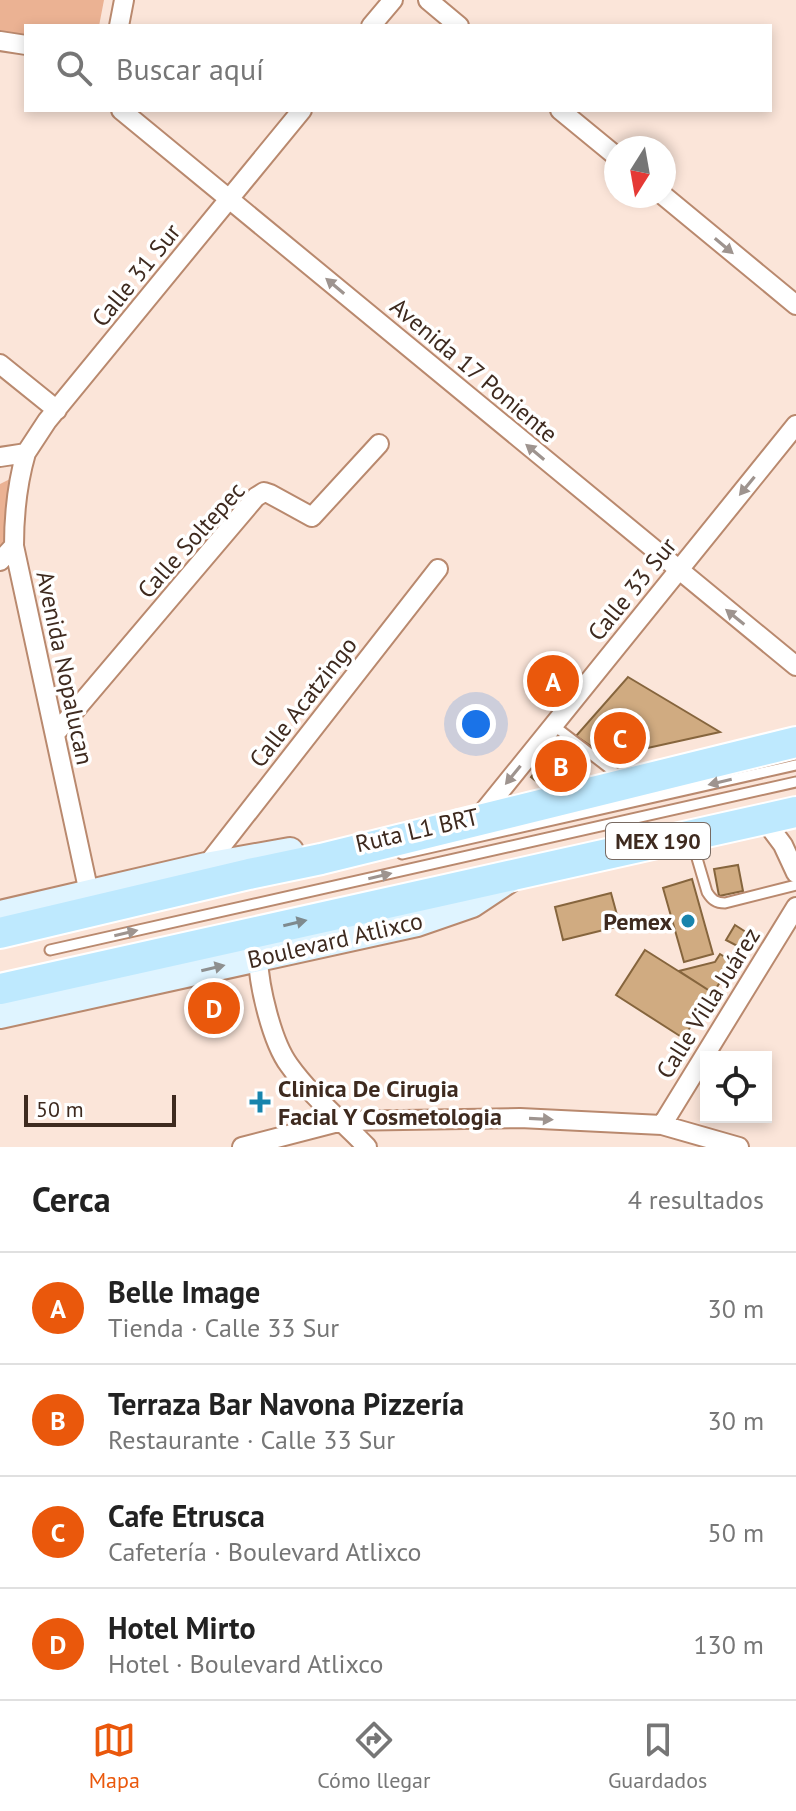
<!DOCTYPE html>
<html lang="es">
<head>
<meta charset="utf-8">
<style>
	body { margin:0; font-family:"PT Sans",sans-serif; background:#f2f2f2; color:#222 }
	.controls { position:absolute; right:24px; bottom:24px; display:grid; overflow:hidden; border-radius:0px; box-shadow:0 4px 12px #0003 }
	.controls button { width:72px; height:72px; display:grid; place-items:center; padding:0; border:0; border-bottom:2px solid #e0e0e0; background:#fff; color:#222; font:40px sans-serif }
	.compass { position:absolute; left:604px; top:136px; width:72px; height:72px; border-radius:50%; background:#fff; box-shadow:0 4px 12px #0003; rotate:191deg }
	.scale { position:absolute; left:24px; bottom:20px; width:152px; box-sizing:border-box; padding-left:8px; border:4px solid #3e2a1f; border-top:0; font-size:22px; line-height:28px; white-space:nowrap; color:#3e2a1f; -webkit-text-stroke:6px #fff; paint-order:stroke }
	.you { position:absolute; left:476px; top:724px; width:28px; height:28px; margin:-20px; border:6px solid #fff; border-radius:50%; background:#1a73e8; box-shadow:0 0 0 12px #1a73e833 }
	.badge { display:grid; place-items:center; width:52px; height:52px; border-radius:50%; background:#ea580c; color:#fff; font-size:26px; font-weight:700 }
	.pin { position:absolute; translate:-50% -50%; border:4px solid #fff; box-shadow:0 2px 8px #0006 }
	.list { margin:0; padding:0; list-style:none }
	h2 { display:flex; justify-content:space-between; align-items:center; height:104px; margin:0; padding:0 32px; font-size:34px }
	h2 small { font-size:26px; font-weight:400; color:#767676 }
	.list li { display:grid; grid-template-columns:52px 1fr auto; gap:24px; align-items:center; box-sizing:border-box; height:112px; padding:0 32px; border-top:2px solid #e0e0e0 }
	.list b { display:block; font-size:30px; white-space:nowrap }
	.list p { margin:0; font-size:26px; white-space:nowrap; color:#767676 }
	.list em { font-size:26px; font-style:normal; color:#767676 }
	.icon { flex:none; width:44px; height:44px; fill:none; stroke:currentColor; stroke-width:2; stroke-linecap:round; stroke-linejoin:round }
	.map { position:relative; flex:none; width:796px; height:1147px; overflow:hidden }
	.search { position:absolute; background:#fff; box-shadow:0 4px 12px #0003; left:24px; right:24px; top:24px; height:88px; display:flex; align-items:center; gap:20px; box-sizing:border-box; padding:0 28px; border-radius:0px; color:#767676; font-size:30px }
	.sheet { height:552px; background:#fff }
	nav { display:flex; justify-content:space-around; align-items:center; box-sizing:border-box; height:112px; border-top:2px solid #e0e0e0; background:#fff; font-size:22px; color:#767676 }
	nav a { display:grid; justify-items:center; gap:4px }
	nav .on { color:#ea580c }
	.map>svg:first-child { display:block }
	.green { fill:#ebb293 }
	.building { fill:#d0ab81; stroke:#86653d; stroke-width:2 }
	.lines { fill:none; stroke-linecap:round; stroke-linejoin:round }
	.service-casing { stroke:#b9896e; stroke-width:13 }
	.minor-casing { stroke:#b9896e; stroke-width:22 }
	.secondary-casing { stroke:#b9896e; stroke-width:30 }
	.primary-casing { stroke:#fff; stroke-width:34 }
	.service { stroke:#fff; stroke-width:9 }
	.minor { stroke:#fff; stroke-width:18 }
	.secondary { stroke:#dff4ff; stroke-width:26 }
	.primary { stroke:#bee9fe; stroke-width:30 }
	.oneway { fill:#9e948f }
	.oneway2 { fill:#7e8a8e }
	.oneway3 { fill:#8e8f8f }
	.poi-dot { fill:#1884ac; stroke:#fff; stroke-width:3 }
	.labels { text-anchor:middle; dominant-baseline:central; stroke-width:7; stroke-linejoin:round; paint-order:stroke }
	.shield { fill:#fff; stroke:#786a62; stroke-width:2 }
	.shield-label { font-size:22px; font-weight:bold; fill:#3e2a1f }
	.street-label { font-size:24px; fill:#3e2a1f; stroke:#fff }
	.poi-label { font-size:24px; font-weight:bold; fill:#3e2a1f; stroke:#fff; text-anchor:end }
</style>
</head>
<body>
<div class="map">
<svg width="796" height="1147" viewBox="0 0 796 1147">
	<rect width="100%" height="100%" fill="#fbe5d9"/>
	<!-- green -->
	<path class="green" d="M0,0h104l-5,26h-73v17l-26,-5z
		M18,475l-5,60 -13,18v-69z"/>
	<!-- building -->
	<path class="building" d="M628,677l92,55 -113,25 -31,-21z
		M558,742l31,24 -52,16 -6,-5z
		M738,865l5,26 -24,5 -5,-27z
		M692,879l21,75 -29,8 -21,-74z
		M611,893l9,33 -57,14 -8,-33z
		M735,925l14,9 -8,14 -15,-8z
		M645,950l68,43 -30,45 -67,-43z
		M720,954l13,8 -20,31 -34,-22 36,-9z"/>
	<g class="lines">
		<defs>
			<path id="service" d="M553,725l69,53
				M691,838l16,54c5,8 9,11 18,11l71,-18
				M402,854l394,-89
				M50,950l746,-168"/>
			<path id="minor" d="M428,0l31,26
				M119,26l5,-26
				M371,26l22,-26
				M0,41l26,4
				M121,110l675,556
				M560,110l56,46
				M664,196l132,109
				M0,364l57,46
				M26,453c-9,31 -12,60 -12,93l75,347
				M0,457l26,-4 21,-32 255,-311
				M0,561l14,-15
				M55,734l201,-237 8,-5 6,2 42,23 67,-73
				M763,818l20,27 13,28
				M476,821l320,-396
				M206,866l232,-297
				M258,958c1,29 14,84 31,107 22,31 52,55 78,82
				M662,1125l134,-218
				M242,1147l100,-26 178,-3 142,7 77,22"/>
			<path id="secondary" d="M0,914l206,-48 84,-15
				M0,1015l417,-92 55,-19 39,-26"/>
			<path id="primary" d="M0,933l249,-59 72,-15 475,-117
				M0,989l796,-177"/>
		</defs>
		<!-- service casing -->
		<use href="#service" class="service-casing"/>
		<!-- minor casing -->
		<use href="#minor" class="minor-casing"/>
		<!-- secondary casing -->
		<use href="#secondary" class="secondary-casing"/>
		<!-- primary casing -->
		<use href="#primary" class="primary-casing"/>
		<!-- service -->
		<use href="#service" class="service"/>
		<!-- minor -->
		<use href="#minor" class="minor"/>
		<!-- secondary -->
		<use href="#secondary" class="secondary"/>
		<!-- primary -->
		<use href="#primary" class="primary"/>
	</g>
	<!-- one-way arrows -->
	<defs><path id="oneway-solid" d="M-6-.8H1V-3.2L6.5 0L1 3.2V.8H-6Z" transform="scale(2)"/></defs>
	<g class="oneway">
		<use href="#oneway-solid" transform="translate(724 246) rotate(40)"/>
		<use href="#oneway-solid" transform="translate(335 286) rotate(-140)"/>
		<use href="#oneway-solid" transform="translate(535 452) rotate(-140)"/>
		<use href="#oneway-solid" transform="translate(747 486) rotate(129)"/>
		<use href="#oneway-solid" transform="translate(735 617) rotate(-141)"/>
		<use href="#oneway-solid" transform="translate(513 775) rotate(129)"/>
		<use href="#oneway-solid" transform="translate(720 782) rotate(167)"/>
		<use href="#oneway-solid" transform="translate(380 876) rotate(-13)"/>
		<use href="#oneway-solid" transform="translate(126 933) rotate(-13)"/>
		<use href="#oneway-solid" transform="translate(541 1119) rotate(3)"/>
	</g>
	<use class="oneway2" href="#oneway-solid" transform="translate(295 923) rotate(-13)"/>
	<use class="oneway3" href="#oneway-solid" transform="translate(213 968) rotate(-13)"/>
	<!-- markers -->
	<g class="poi-dot">
		<circle cx="688" cy="921" r="8"/>
		<path d="M256 1090h8v8h8v8h-8v8h-8v-8h-8v-8h8z"/>
	</g>
	<g class="labels">
		<!-- shield labels -->
		<rect class="shield" x="606" y="823" width="104" height="36" rx="6"/>
		<g class="shield-label">
			<text x="658" y="841">MEX 190</text>
		</g>
		<!-- street labels -->
		<g class="street-label">
			<text transform="translate(136 275) rotate(-51)">Calle 31 Sur</text>
			<text transform="translate(474 370) rotate(40)">Avenida 17 Poniente</text>
			<text transform="translate(191 540) rotate(-48)">Calle Soltepec</text>
			<text transform="translate(632 589) rotate(-51)">Calle 33 Sur</text>
			<text transform="translate(65 668) rotate(78)">Avenida Nopalucan</text>
			<text transform="translate(303 702) rotate(-52)">Calle Acatzingo</text>
			<text transform="translate(417 830) rotate(-13)">Ruta L1 BRT</text>
			<text transform="translate(335 940) rotate(-13)">Boulevard Atlixco</text>
			<text transform="translate(708 1003) rotate(-58)">Calle Villa Juárez</text>
		</g>
		<!-- poi labels -->
		<g class="poi-label">
			<text x="672" y="921">Pemex</text>
			<text x="278" y="1088" text-anchor="start">Clinica De Cirugia<tspan x="278" dy="28">Facial Y Cosmetologia</tspan></text>
		</g>
	</g>
</svg>
<div class="controls">
<button><svg class="icon" aria-label="locate" viewBox="0 0 24 24"><circle cx="12" cy="12" r="6"/><path d="M12 2v4M12 18v4M2 12h4M18 12h4"/></svg></button>
</div>
<svg class="compass" viewBox="-18 -18 36 36"><path d="M0-13l5 13h-10z" fill="#e53935"/><path d="M0 13l5-13h-10z" fill="#767676"/></svg>
<div class="scale">50 m</div>
<div class="you"></div>
<div class="pin badge" style="left:553px;top:681px">A</div>
<div class="pin badge" style="left:561px;top:766px">B</div>
<div class="pin badge" style="left:620px;top:738px">C</div>
<div class="pin badge" style="left:214px;top:1008px">D</div>
<div class="search"><svg class="icon" aria-label="search" viewBox="0 0 24 24"><circle cx="10" cy="10" r="6"/><path d="M15 15l6 6"/></svg>Buscar aquí</div>
</div>
<section class="sheet">
<h2>Cerca<small>4 resultados</small></h2>
<ul class="list">
<li><span class="badge">A</span><div><b>Belle Image</b><p>Tienda · Calle 33 Sur</p></div><em>30 m</em></li>
<li><span class="badge">B</span><div><b>Terraza Bar Navona Pizzería</b><p>Restaurante · Calle 33 Sur</p></div><em>30 m</em></li>
<li><span class="badge">C</span><div><b>Cafe Etrusca</b><p>Cafetería · Boulevard Atlixco</p></div><em>50 m</em></li>
<li><span class="badge">D</span><div><b>Hotel Mirto</b><p>Hotel · Boulevard Atlixco</p></div><em>130 m</em></li>
</ul>
</section>
<nav>
<a class="on"><svg class="icon" aria-label="map" viewBox="0 0 24 24"><path d="M3 6l6-2 6 2 6-2v14l-6 2-6-2-6 2zM9 4v14M15 6v14"/></svg>Mapa</a>
<a><svg class="icon" aria-label="directions" viewBox="0 0 24 24"><path d="M12 3l9 9-9 9-9-9zM9 14v-3h6M13 9l2 2-2 2"/></svg>Cómo llegar</a>
<a><svg class="icon" aria-label="saved" viewBox="0 0 24 24"><path d="M7 4h10v16l-5-4-5 4z"/></svg>Guardados</a>
</nav>
</body>
</html>
